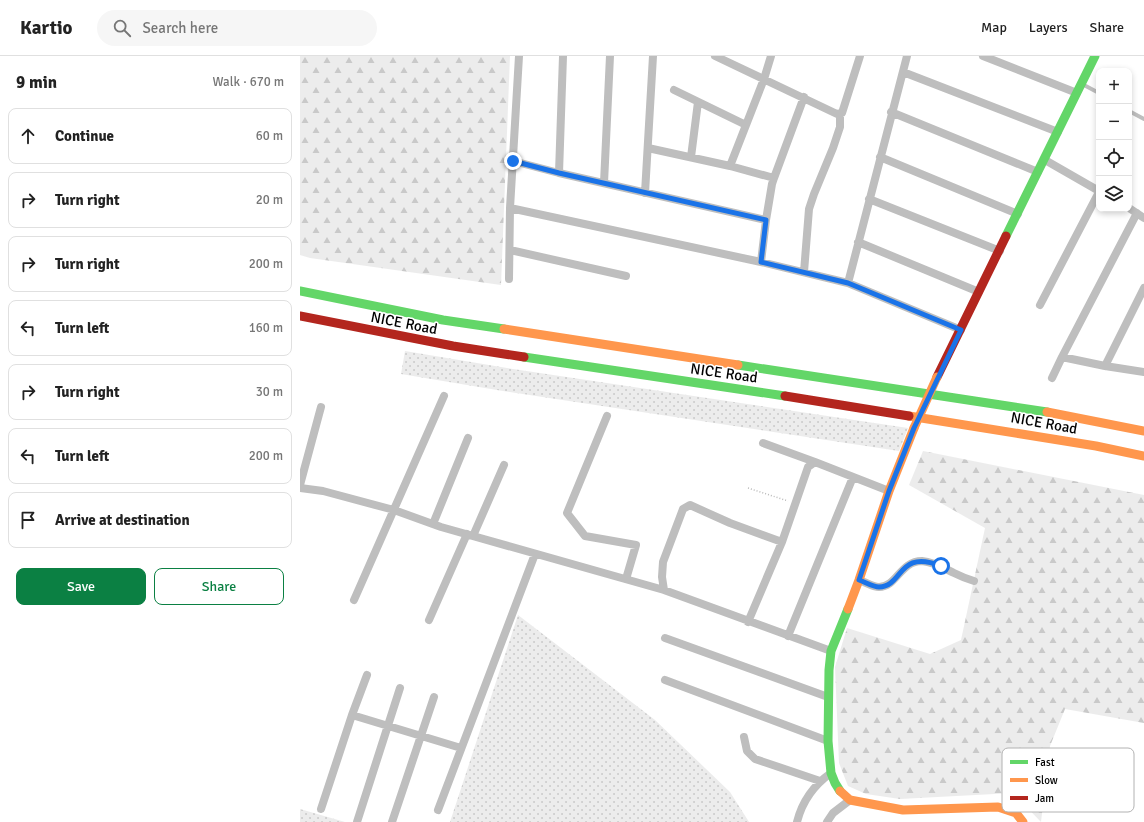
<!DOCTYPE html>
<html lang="en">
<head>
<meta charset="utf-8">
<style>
	body { margin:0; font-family:Signika,sans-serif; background:#f6f6f6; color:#222 }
	.controls { position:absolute; right:12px; top:12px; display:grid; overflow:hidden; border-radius:8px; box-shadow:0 2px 6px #0003 }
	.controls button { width:36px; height:36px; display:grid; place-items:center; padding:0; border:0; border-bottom:1px solid #e0e0e0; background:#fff; color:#222; font:20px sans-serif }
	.stop { position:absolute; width:12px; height:12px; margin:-9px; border:3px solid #1a73e8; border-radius:50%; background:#fff }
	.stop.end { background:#1a73e8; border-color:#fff; box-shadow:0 1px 4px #0008 }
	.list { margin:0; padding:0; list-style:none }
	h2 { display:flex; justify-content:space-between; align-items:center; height:52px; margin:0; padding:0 16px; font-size:17px }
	h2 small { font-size:13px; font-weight:400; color:#767676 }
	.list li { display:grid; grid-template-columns:26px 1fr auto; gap:12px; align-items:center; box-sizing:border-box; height:56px; margin:0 8px 8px; padding:0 8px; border:1px solid #e0e0e0; border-radius:8px }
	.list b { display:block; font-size:15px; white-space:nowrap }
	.list em { font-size:13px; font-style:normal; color:#767676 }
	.actions { display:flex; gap:8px; padding:12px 16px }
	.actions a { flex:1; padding:9px 0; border:1px solid #0b8043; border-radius:8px; text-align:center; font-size:14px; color:#0b8043 }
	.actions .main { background:#0b8043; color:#fff }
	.icon { flex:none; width:22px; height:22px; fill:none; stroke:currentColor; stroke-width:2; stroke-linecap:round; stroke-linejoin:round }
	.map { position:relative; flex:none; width:844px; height:766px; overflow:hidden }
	header { display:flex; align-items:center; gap:24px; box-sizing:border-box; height:56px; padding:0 20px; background:#fff; border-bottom:1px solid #e0e0e0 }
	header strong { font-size:19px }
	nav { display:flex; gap:22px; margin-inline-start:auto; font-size:14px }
	.search { width:280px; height:36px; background:#f6f6f6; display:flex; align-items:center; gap:10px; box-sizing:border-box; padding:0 14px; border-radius:22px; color:#767676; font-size:15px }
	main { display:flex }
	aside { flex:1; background:#fff }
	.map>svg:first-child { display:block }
	.grass { fill:url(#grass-dots) }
	.forest { fill:url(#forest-firs) }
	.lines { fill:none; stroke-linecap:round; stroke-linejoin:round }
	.path { stroke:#b9b9b9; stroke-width:1.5; stroke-dasharray:1 2; stroke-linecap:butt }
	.lane { stroke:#bebebe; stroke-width:4 }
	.street { stroke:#bebebe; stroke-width:8 }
	.fast { stroke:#63d668; stroke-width:9 }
	.slow { stroke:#ff974d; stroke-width:9 }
	.jam { stroke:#b3261e; stroke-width:9 }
	.slow-bridge { stroke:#ff974d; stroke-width:9 }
	.route { stroke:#1a73e8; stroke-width:5 }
	.labels { text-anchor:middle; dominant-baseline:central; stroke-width:3; stroke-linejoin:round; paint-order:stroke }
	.street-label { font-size:15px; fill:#000; stroke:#fff }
	.key { fill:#fff; stroke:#b2b2b2; stroke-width:1 }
	.key-label { font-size:11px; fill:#000 }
</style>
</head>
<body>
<header>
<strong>Kartio</strong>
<div class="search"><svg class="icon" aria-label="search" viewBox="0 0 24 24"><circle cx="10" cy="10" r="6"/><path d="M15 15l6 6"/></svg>Search here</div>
<nav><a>Map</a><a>Layers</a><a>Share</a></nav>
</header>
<main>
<aside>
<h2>9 min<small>Walk · 670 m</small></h2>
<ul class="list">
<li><svg class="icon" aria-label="ahead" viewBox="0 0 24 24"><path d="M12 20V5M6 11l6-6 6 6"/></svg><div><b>Continue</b></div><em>60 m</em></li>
<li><svg class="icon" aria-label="right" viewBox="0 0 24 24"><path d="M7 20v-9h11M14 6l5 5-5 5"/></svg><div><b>Turn right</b></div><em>20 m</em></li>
<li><svg class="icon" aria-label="right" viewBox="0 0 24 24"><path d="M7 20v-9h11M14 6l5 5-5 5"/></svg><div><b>Turn right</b></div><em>200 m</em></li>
<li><svg class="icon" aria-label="left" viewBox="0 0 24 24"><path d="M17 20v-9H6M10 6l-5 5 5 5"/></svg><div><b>Turn left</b></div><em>160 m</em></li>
<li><svg class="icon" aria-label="right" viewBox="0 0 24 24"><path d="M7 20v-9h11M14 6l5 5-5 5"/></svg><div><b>Turn right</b></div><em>30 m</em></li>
<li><svg class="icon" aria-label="left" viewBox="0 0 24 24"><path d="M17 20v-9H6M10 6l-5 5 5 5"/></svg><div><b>Turn left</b></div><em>200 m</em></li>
<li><svg class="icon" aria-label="arrive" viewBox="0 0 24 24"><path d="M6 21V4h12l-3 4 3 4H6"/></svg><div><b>Arrive at destination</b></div></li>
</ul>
<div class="actions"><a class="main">Save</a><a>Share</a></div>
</aside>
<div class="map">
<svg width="844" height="766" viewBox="0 0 844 766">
	<defs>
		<pattern id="grass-dots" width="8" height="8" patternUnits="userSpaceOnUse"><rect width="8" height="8" fill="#ececec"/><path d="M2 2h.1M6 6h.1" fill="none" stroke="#c9c9c9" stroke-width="1.8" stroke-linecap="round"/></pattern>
		<pattern id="forest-firs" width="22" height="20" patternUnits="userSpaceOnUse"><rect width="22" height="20" fill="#ececec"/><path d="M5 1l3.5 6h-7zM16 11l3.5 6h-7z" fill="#c9c9c9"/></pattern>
	</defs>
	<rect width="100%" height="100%" fill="#fff"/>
	<!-- grass -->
	<path class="grass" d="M105,295l102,17 401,60 -9,23 -396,-60 -102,-17z
		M218,559l137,105 75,72 19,30h-299z
		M0,753l45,13h-45z"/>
	<!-- forest -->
	<path class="forest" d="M0,0h210l-9,229 -191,-27 -10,-3z
		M623,395l221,44v228l-79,-14 -15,37 -9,76 -28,-29 -113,6 -34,-5 -18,-8 -9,-23 -4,-96 12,-39 83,26 31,-14 24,-112 -76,-43z"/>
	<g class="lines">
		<!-- path -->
		<path class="path" d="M448,432l40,13"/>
		<!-- lane -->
		<path class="lane" d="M782,28l17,9
			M829,55l15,8"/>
		<!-- street -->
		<path class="street" d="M219,0l-9,152 251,54 87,21 113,47
			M415,0l122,58 5,-1 18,-57
			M683,0l94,37
			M603,16l155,60
			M374,34l72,35
			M591,56l147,60
			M348,92l82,18 44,12 -2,6 -6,36
			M391,101l7,-55
			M580,101l138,57
			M745,104l54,31
			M213,105l46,12 4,-117
			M430,110l34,-87 7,-23
			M259,117l207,47 -5,42
			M474,122l30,-81
			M304,127l6,-127
			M345,137l8,-137
			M569,143l131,52
			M829,152l15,10
			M837,157l-75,144 43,9 39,6
			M558,186l121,50
			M210,194l116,26
			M504,216l5,-63 5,-15 19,-46 7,-21v-13
			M209,223l1,-71
			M548,227l59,-227
			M740,249l59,-113
			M805,310l39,-78
			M752,322l10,-21
			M307,360l-40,97 18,23 51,9 -10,34
			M463,387l52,19
			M0,429l21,-78
			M0,432l23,3 71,19 47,17 223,63 167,61
			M133,468l35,-86
			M173,480l31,-71
			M559,524c6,2 14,7 20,7 18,0 21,-26 43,-26 12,1 22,7 32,12 6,3 13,6 20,8
			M364,534l-2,-13 1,-15 20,-53 7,-4 40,18 52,19 26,-75 7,-5 74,29
			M54,544l90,-204
			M129,564l38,-86
			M448,566l34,-80
			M488,580l65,-159
			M365,582l163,59
			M365,624l163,61
			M52,659l109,33
			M444,681l3,14 8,8 65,22
			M21,753l31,-94 15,-40
			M138,754l97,-256
			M57,766l43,-134
			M92,766l42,-125
			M497,766c5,-20 17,-37 34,-49
			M527,766l6,-9 17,-13"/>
		<!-- fast -->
		<path class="fast" d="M706,180l89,-180
			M0,235l143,29 61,9
			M224,301l261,39
			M438,309l309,47
			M540,735l-5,-8 -4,-10 -3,-32 1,-71 2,-19 17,-42"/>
		<!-- slow -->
		<path class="slow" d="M204,273l234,36
			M747,356l97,19
			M609,360l187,30 48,10
			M548,553l11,-29 30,-89 25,-63
			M540,735l10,9 53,10 95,-3 18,6 7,9"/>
		<!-- jam -->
		<path class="jam" d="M0,260l153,30 71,11
			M637,321l69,-141
			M485,340l124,20"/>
		<!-- slow-bridge -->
		<path class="slow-bridge" d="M614,372l23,-51"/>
	</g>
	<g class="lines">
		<!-- route -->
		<path class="route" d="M213,105l46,12 207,47 -5,42 87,21 113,47 -47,98 -25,63 -30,89c6,2 14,7 20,7 25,-1 18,-38 62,-21"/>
	</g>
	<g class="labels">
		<!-- street labels -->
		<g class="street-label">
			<text transform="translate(104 267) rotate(11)">NICE Road</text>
			<text transform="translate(424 317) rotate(8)">NICE Road</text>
			<text transform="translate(744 367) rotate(10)">NICE Road</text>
		</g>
	</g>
	<!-- legend -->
	<rect x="702" y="692" width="132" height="64" rx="6" class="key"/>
	<rect x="710" y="704" width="18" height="4" fill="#63d668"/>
	<rect x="710" y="722" width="18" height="4" fill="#ff974d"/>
	<rect x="710" y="740" width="18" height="4" fill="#b3261e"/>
	<g class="key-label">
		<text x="735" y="710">Fast</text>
		<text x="735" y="728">Slow</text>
		<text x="735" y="746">Jam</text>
	</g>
</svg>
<div class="controls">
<button>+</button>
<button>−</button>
<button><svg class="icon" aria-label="locate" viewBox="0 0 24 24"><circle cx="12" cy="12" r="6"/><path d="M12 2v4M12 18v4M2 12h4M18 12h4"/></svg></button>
<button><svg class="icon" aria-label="layers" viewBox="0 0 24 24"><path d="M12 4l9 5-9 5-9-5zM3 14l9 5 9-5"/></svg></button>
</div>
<div class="stop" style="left:641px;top:510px"></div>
<div class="stop end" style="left:213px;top:105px"></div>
</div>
</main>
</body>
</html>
